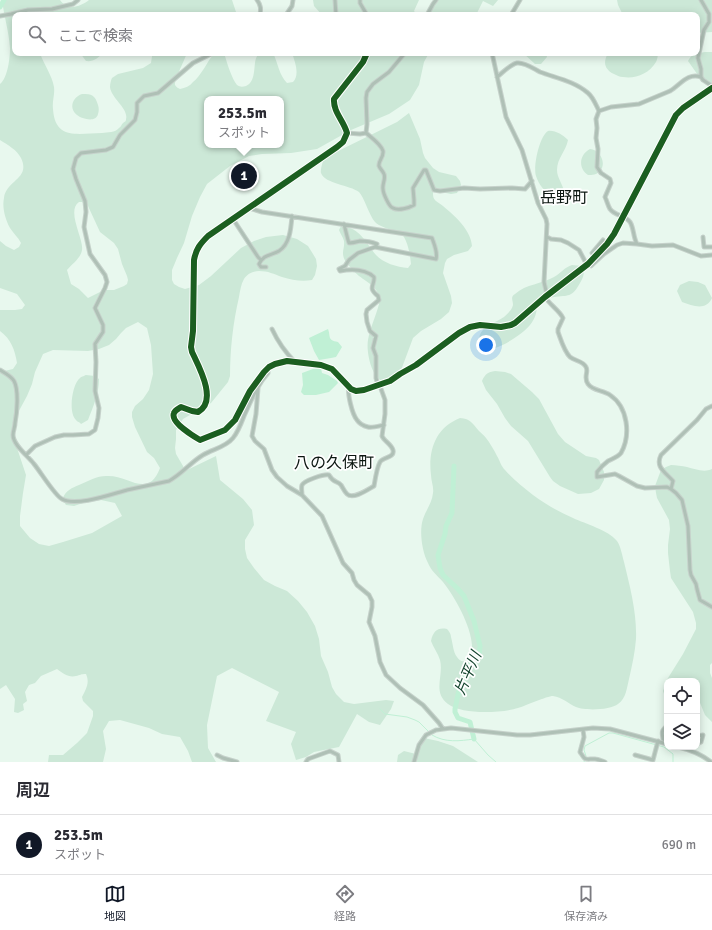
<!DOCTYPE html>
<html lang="ja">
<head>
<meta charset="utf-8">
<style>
	body { margin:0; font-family:Signika,"Noto Sans JP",sans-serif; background:#f2f2f3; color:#2b2b33 }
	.controls { position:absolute; right:12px; bottom:12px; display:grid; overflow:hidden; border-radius:8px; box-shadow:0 2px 10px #0003 }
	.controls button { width:36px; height:36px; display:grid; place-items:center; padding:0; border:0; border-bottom:1px solid #e1e1e2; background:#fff; color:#2b2b33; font:20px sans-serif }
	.you { position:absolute; left:486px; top:345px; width:14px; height:14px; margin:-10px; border:3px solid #fff; border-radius:50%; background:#1a73e8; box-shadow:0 0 0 6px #1a73e833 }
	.badge { display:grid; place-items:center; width:26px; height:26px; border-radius:50%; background:#111827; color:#fff; font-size:13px; font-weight:700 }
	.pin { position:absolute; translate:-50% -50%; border:2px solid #fff; box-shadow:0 1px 4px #0006 }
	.popup { position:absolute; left:204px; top:96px; width:80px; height:52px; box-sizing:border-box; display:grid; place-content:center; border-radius:8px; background:#fff; filter:drop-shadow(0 1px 3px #0005); font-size:13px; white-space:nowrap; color:#7c7c81 }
	.popup b { font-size:15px; color:#2b2b33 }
	.popup::after { content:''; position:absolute; left:50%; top:100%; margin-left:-8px; border:8px solid transparent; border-top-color:#fff }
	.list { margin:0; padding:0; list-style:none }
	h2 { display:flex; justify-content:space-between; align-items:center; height:52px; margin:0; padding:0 16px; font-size:17px }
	h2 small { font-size:13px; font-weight:400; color:#7c7c81 }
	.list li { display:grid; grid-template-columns:26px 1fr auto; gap:12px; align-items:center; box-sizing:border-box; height:60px; padding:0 16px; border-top:1px solid #e1e1e2 }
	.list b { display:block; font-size:15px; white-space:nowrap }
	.list p { margin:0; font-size:13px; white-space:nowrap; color:#7c7c81 }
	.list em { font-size:13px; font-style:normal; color:#7c7c81 }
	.icon { flex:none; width:22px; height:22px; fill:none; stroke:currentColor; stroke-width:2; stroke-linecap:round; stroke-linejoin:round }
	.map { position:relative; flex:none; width:712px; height:762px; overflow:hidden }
	.search { position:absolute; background:#fff; box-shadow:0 2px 10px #0003; left:12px; right:12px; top:12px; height:44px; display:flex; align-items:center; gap:10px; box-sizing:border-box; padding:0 14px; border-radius:8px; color:#7c7c81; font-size:15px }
	.sheet { height:112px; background:#fff }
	nav { display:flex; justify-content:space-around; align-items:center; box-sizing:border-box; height:56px; border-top:1px solid #e1e1e2; background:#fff; font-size:11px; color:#7c7c81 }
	nav a { display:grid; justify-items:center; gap:2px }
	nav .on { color:#111827 }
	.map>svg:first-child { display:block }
	.green { fill:#cce8d7; fill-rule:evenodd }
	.water { fill:#c0f0d5 }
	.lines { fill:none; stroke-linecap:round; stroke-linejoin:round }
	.stream { stroke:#c0f0d5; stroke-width:1 }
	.river { stroke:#c0f0d5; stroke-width:5 }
	.minor-casing { stroke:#c6d2cb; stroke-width:5 }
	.minor { stroke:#afc0b6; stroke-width:3 }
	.cycleway-casing { stroke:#fff; stroke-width:8 }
	.cycleway { stroke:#1b5e20; stroke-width:6 }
	.labels { text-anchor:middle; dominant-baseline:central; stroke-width:3.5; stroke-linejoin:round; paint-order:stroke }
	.water-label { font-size:15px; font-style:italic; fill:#14442d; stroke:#fff }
	.quarter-label { font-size:16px; fill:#0c1711; stroke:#fff }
</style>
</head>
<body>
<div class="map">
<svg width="712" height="762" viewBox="0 0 712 762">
	<rect width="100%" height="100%" fill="#e8f8ee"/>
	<!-- green -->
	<path class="green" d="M2,0h58c8,11 20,7 29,0h143l5,15h-222v38h25c4,12 12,22 14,34 1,8 -2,14 -1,22 2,32 26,24 49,24 6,-1 13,0 17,-5 2,-1 2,-3 4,-5 2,-2 3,-1 3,-4 3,-10 -15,-21 -16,-32 0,-3 1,-7 2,-9l6,-4 25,-6 8,-5 1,-7 -1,-3h36c-2,6 -13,28 -12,32 1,2 3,3 5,4 5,-1 10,-3 13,-7 4,-3 7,-8 10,-12 6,-8 10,-23 22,-14 2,7 7,23 12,29 3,2 5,2 9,1 12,-5 6,-26 12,-31 3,-3 11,-2 15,-2 5,10 6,22 14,30l6,-1c7,-7 2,-20 -1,-29h137l-5,9 -5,23 -9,15 -21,14 -38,16 -34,19 -26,4 -29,1 -13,2 -19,10 -23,18 -7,13 -8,19 -8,27 -7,15 -5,12v10l2,4 5,3 6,2 14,-4 12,-9 30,-28 13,-7 12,-4 17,-2 14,4 11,7 5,8 3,5 1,7 -2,9 -3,5c-10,2 -20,0 -30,-3 -8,-3 -14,-6 -23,-6 -6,0 -12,3 -15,8 -3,5 -4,12 -5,18 -6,26 -9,52 -9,79l-2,6 -17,21 -28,16 -7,11v9l-1,9 1,6 7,12 2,5 31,-15 4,24 23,19 9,11 2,15 -9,15v9l2,9 7,10 10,12 11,6 12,5 11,10 9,11 8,14 4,13 2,17 7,16 4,15 4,7 8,8 10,2 32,-4 8,1 -3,8 -11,16 -11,-3 -12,-8 -18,33 -25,5 -8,5 -10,3 -5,-16 5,-12 -30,-11 13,-29 -47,-24 -15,8 -10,49 1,23 8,14h-24l-4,-11 -8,-14 -18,-3 -13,-6 -29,-8 -11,1 -6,10 3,18 -3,13h-55l1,-7h14l14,-12 10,-10 6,-17v-5l-10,-10 -1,-4c4,-8 8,-14 4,-23 -5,0 -6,1 -10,2 -7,2 -14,-3 -19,-7l-16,7 -6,7 -6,2 -4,7 2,9 -4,3 1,6 -6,3 -4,-1 1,-13 -9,-14 -6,4v-317l13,-3 4,-6c-2,-13 -6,-24 -17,-32v-21h15l7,-1 3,-4 -8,-11 -17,-6v-47l6,5 8,4 5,-3 2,-4c-3,-6 -8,-10 -11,-15 -5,-9 -8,-21 -6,-30 2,-18 27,-19 17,-40 -4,-8 -13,-13 -21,-18v-56c8,-6 10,-27 10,-36 -1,-16 -6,-32 -8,-48zM207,99h74v46h-74zM79,202h3l6,4 12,26 14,11 4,6 4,15 5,12 1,4 -1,4 -3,2 -10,4h-10l-16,8 -9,-9 -8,-5 -4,-14c5,-6 14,-12 15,-20 2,-11 -16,-39 -3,-48zM138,322l9,6 4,17 2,29 -4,16 -6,9 -8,7 -3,6v5l3,10 12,25 7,6 6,10c-12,32 -32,6 -54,8 -9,0 -18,5 -27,9 -7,3 -13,5 -16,13l1,4 2,3 8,1 9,-3 18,-3 14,3 7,13 -30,17 -29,9 -14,4 -10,-2 -9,-6 -10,-12v-10l3,-23 3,-18 -11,-33 -1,-12v-10l13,-24 5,-12 3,-12 8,-18 10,-4 35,1 11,-2 10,-4 7,-6 5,-6 5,-5z
		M313,0h106l-5,11 3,4h-95l-8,-9z
		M437,0h61l-5,6 -10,-5 -7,14h-50z
		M617,0h95v32l-15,1v-18h-74l-5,-10z
		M705,52h7v33l-12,-7 -12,-17c3,-7 10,-8 17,-9z
		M80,53h22c-3,5 -9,9 -16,8z
		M523,53h23l1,4 -6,7h-6z
		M608,53h50c0,3 -1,7 -2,9 -7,12 -21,17 -33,15 -4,0 -6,-2 -9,-3 -10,-5 -11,-12 -6,-21z
		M82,94c10,0 13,1 16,11 1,3 1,6 0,9 -2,9 -16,5 -21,1 -9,-7 -4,-18 5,-21z
		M409,113l11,26 3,14 2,5 8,10 6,4 17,4 4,5 1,4 -4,8 -6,1 -15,-3 -3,1c0,4 0,6 3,9 2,2 5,3 7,5 12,10 28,24 29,40l-4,5 -14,4 -7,4 -2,4 -2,10 8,23 1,7 -3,9 -8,7 -20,12 -8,7 -13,35 -12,8c-2,0 -5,0 -6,0 -11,-5 -16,-30 -14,-41 2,-12 8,-24 11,-36 2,-15 -9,-20 -20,-28 -5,-4 -9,-9 -13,-14 -6,-9 -1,-13 -2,-21 -1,-4 -4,-8 -5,-11l2,-4c20,2 24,16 35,29 7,8 21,12 32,13l3,-4c-1,-10 -4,-29 -13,-33 -1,-1 -6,-1 -6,-1 -6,-2 -13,-4 -17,-8 -6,-7 -11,-25 -16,-30 -9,-7 -34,-8 -38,-19 -1,-4 2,-11 3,-15l73,-36z
		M548,131c7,-1 15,4 20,9 -2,11 -11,18 -11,30 0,8 6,14 7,22l-3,2 -9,2c-8,-5 -13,-11 -16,-20 -3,-9 3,-39 12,-45z
		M590,149c10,1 17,14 10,22 -3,4 -8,4 -12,4 -10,-7 -9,-20 2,-26z
		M572,265l10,1 2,3c0,6 -1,9 -4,14 -8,15 -12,12 -26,14 -7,1 -12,4 -17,8 0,7 -2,14 -7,20 -6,8 -31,25 -42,24 -4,-1 -7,-5 -8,-8 -4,-13 17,-19 24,-24 4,-4 8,-7 9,-12 0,-5 -3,-8 2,-11 11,-10 27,-10 39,-17 7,-4 11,-10 18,-12z
		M689,281l9,1 7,3 7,13c-6,13 -19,8 -30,4l-5,-11 3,-6z
		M495,371l10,1 6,2 21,18 7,7 19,35 7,8 21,14 10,2 3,2 5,12v8l-5,9 -8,4 -13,1 -18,-8 -7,-5 -3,-4 -22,-36 -17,-15 -6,-8 -8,-14 -11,-14 -4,-9c3,-7 6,-9 13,-10z
		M86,375l9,1 4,3c0,15 -6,28 -11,41l-7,4c-1,-2 -4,-2 -5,-4 -8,-7 -4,-36 4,-42 1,-1 6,-3 6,-3z
		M460,418c11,1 12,5 19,13 2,2 5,4 7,7 4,5 8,12 11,18 3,5 4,10 8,14 8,9 18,17 28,25 12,9 26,17 40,23 13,6 35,12 44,23 4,6 5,14 7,21 6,25 13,51 12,77 -1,13 -4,27 -7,40 -2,8 -3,20 -11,25 -7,6 -33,7 -42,3 -7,-3 -14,-10 -23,-11 -6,0 -28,10 -35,12 -16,5 -56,7 -70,-4 -16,-12 -4,-28 -8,-44 -2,-7 -7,-13 -9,-19 2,-10 7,-14 16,-12 2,2 4,5 4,8 2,7 2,15 6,20 8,12 15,-4 15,-12 -1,-19 -17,-48 -29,-63 -5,-6 -12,-11 -15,-19 -6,-11 -9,-32 -5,-44 3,-9 9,-16 10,-26 1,-6 -2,-12 -2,-18 -3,-24 4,-47 29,-57z
		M671,465c5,0 11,1 16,2 8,2 17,6 25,2v194l-2,2v8l2,5v44l-7,-7 -7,-17h-1v-17h-30v20l-1,-2 -3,-8 5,-13 15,-24 13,-25v-6l-3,-11 -22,-34 -1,-7 -2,-18v-8l2,-16 -1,-9 -12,-22 -1,-5 -1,-7 6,-16 5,-3z
		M424,738l14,3 15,5 25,16h-81l1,-7 6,-4 12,3z"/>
	<!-- water -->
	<path class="water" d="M328,329c3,8 -1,11 10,13l4,5 -6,10 -5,1 -12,2 -5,-9 -5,-13z
		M321,368l1,5 6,2 9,6 1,2 -9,9 -13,3h-12l-3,-3 2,-7 -1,-12 11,-4z"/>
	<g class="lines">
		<!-- stream -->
		<path class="stream" d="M380,709l5,5 22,3 8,3 4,2 9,9
			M432,735c13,8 28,6 42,4l14,16 8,7
			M584,762l2,-6 -2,-6 1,-4 24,-13h4l51,14 9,7v8"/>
		<!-- river -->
		<path class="river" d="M0,7l4,-7
			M454,466l-2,47 -6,13 -1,8 -7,21 2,13 3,7 14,13 7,8 10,25 6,25 -1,10 -2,4 -7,5 -3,3 -3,10 -4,7 -5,24v3l3,6 12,4 4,17"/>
		<defs>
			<path id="minor" d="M257,0c4,5 4,9 3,15
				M335,0l1,15
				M360,0v3l7,12
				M701,0l8,14v8l-5,8 -6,28 3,11v8l2,3 9,6
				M286,15l6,-9 1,-6
				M427,15l6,-11 3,-4
				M511,15l9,-15
				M0,16l11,-2 17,-4 24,-1 21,-5 5,-4
				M367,53l-4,9 -29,37c-1,13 10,22 13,34l-4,9 -6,5 -129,89c-8,8 -12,13 -14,24l-1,71 -2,16 1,5c7,15 26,49 6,60l-6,-1 -11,-4c-3,2 -6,3 -7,6 -4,9 19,23 26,27l25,-10 10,-10 15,-29 14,-19 5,-5 6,-3 12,-3 34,4 11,4 19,20 5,2 8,-1 26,-9 10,-7 16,-9 43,-32 11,-6 10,-2 21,2 10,-2 4,-2 30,-26 43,-33 19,-20 7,-10 62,-119 7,-7 29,-20
				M405,53l-16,19 -16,12 -6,8 -1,6 1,26 -1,9c6,5 15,11 17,18 1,6 -5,10 -4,15 1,3 4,5 5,8 2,5 -2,10 -1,15 0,4 6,18 10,19 5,3 16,0 21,-3v-5l-1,-12 11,-18h2l8,20 6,1 24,-3 16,1 32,-1 13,1 7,-8
				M492,53l14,64 16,33 16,53 8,16 1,5 -3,58 3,13
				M497,77c5,-4 14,-13 20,-14 8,-1 17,6 23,9 16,6 34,9 48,21 5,4 8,12 11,18
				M347,133l13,1 6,-1
				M249,208l13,4 170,26c2,6 6,14 4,21l-51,-10 -10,-2 -17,6 -9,7 -4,6 -6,3 1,2c11,-2 25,-2 34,6 1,9 -7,10 4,19l1,4 -12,10 -1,4 1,8 3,9 6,5 -3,12 3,8v22l2,7 2,1 5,14v14l-3,22c2,5 9,8 11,14 2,8 -10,7 -13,12 -3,5 -5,18 -6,24 -7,4 -21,14 -27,8 -3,-3 -4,-6 -6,-9 -4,-5 -7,-1 -12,-10 -5,-1 -24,5 -27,10 -1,3 0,7 0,10
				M233,219l25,38 3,3
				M344,224l4,16 1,3c4,0 7,-1 11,-2 5,0 12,1 17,3l-2,3
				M547,237l4,2 10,1 7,3 11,7 8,15
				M703,237l1,10h8
				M637,244c-4,-7 -3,-16 -7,-22 -5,-7 -15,-6 -20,-13 -2,-3 -3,-8 -5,-12l6,-14 -1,-4 -9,-6 -4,-6 1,-18 -2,-11 1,-10 -1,-9 3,-8 12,-4 28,-3 31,-13c10,-6 18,-19 31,-14
				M595,257l-3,-4 11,-13
				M588,264l3,2 13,-12 13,-9 6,-2 14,1 15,2 21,-1 28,11 11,-1
				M266,267h-5l-2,-3c5,-10 11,-8 20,-13 11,-7 12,-23 13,-35
				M545,297c5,8 14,13 18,21l-5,11v3c3,8 6,19 12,25 5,4 13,4 16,10 3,5 -3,10 2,17 5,7 15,6 22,11 18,12 21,40 11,58 -3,4 -9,6 -13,8 -4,3 -8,7 -11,11v5l18,-3 4,2 18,10 8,2 22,-1 4,2 5,4 6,7 6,26 2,44 1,5 5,9 1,5 3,11 12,7
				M272,329c6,13 13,23 23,33
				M0,370c5,3 11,6 14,11 5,9 3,32 1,42 0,4 -2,8 -2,12 0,10 15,21 21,29 6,7 21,32 28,35 14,8 50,-5 65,-9 14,-3 28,-6 42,-9 13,-7 22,-19 34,-26 10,-6 23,-8 30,-17 5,-6 8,-14 11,-22 7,-15 13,-31 24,-43v-4
				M349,386c-2,7 3,28 8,34 2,3 7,6 11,7 4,1 11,-1 16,-2
				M258,388l-2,26 -4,22 3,5 9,8 8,21 5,7 10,9 15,9 20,21 21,47 9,10 2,7 3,5 12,10 3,6v6l-3,15 6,14 5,26 6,13 14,13 23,17 16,18 4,6
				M26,455l9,-9 20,-9 9,-2h9l16,-1 6,-4 3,-12 1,-10 -4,-17 1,-29 -1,-18 8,-12v-7l-8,-17 10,-20 2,-6 -2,-7 -15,-21 -6,-27 2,-15 -1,-11 -9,-22 -3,-10 3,-11 5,-5 25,-3 7,-3 7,-12 15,-15 2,-8v-9l7,-7 14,-3 35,-30 20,-10
				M671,489l2,-8c-8,-9 -18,-14 -12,-26l36,-35 9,-11 6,-3
				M667,726c-6,5 -5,6 -4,13l4,2
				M583,730l1,7 -4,15c6,9 4,7 15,7 3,0 7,2 10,3
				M697,736l6,-1 -2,7 -4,2
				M678,747c13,3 23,7 33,15
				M217,755l6,3 14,4
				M635,755l18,5 5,-19
				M306,762l2,-3 22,-8 8,4 1,7
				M414,762l5,-17 7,-10 10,-5 15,-2 66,7h13l63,-7 17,1 57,15"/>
		</defs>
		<!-- minor casing -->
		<use href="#minor" class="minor-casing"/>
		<!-- minor -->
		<use href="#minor" class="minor"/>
		<defs>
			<path id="cycleway" d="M367,53l-4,9 -29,37c-1,13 10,22 13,34l-4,9 -6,5 -129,89c-8,8 -12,13 -14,24l-1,71 -2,16 1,5c7,15 26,49 6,60l-6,-1 -11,-4c-3,2 -6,3 -7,6 -4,9 19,23 26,27l25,-10 10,-10 15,-29 14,-19 5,-5 6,-3 12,-3 34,4 11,4 19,20 5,2 8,-1 26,-9 10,-7 16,-9 43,-32 11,-6 10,-2 21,2 10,-2 4,-2 30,-26 43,-33 19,-20 7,-10 62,-119 7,-7 29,-20"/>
		</defs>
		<!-- cycleway casing -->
		<use href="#cycleway" class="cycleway-casing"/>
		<!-- cycleway -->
		<use href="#cycleway" class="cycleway"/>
	</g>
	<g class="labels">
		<!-- water labels -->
		<g class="water-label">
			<text transform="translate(468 673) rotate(-67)">片平川</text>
		</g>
		<!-- quarter labels -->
		<g class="quarter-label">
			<text x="564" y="198">岳野町</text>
			<text x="334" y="463">八の久保町</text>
		</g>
	</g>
</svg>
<div class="controls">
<button><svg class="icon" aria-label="locate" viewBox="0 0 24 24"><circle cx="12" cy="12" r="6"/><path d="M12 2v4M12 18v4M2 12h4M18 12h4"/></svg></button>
<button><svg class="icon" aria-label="layers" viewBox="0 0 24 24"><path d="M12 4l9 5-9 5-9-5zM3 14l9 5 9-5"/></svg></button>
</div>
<div class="you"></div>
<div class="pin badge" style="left:244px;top:176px">1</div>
<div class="popup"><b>253.5m</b>スポット</div>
<div class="search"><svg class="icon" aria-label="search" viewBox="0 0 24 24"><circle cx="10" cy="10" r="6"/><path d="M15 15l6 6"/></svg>ここで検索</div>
</div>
<section class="sheet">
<h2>周辺<small></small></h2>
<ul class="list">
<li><span class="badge">1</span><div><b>253.5m</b><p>スポット</p></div><em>690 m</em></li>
</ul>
</section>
<nav>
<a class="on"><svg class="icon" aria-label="map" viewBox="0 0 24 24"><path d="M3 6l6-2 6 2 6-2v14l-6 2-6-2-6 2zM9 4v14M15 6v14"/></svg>地図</a>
<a><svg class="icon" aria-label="directions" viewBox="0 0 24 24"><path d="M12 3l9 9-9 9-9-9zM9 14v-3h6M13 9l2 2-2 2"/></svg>経路</a>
<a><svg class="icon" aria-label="saved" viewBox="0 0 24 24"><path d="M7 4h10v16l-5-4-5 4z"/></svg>保存済み</a>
</nav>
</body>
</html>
